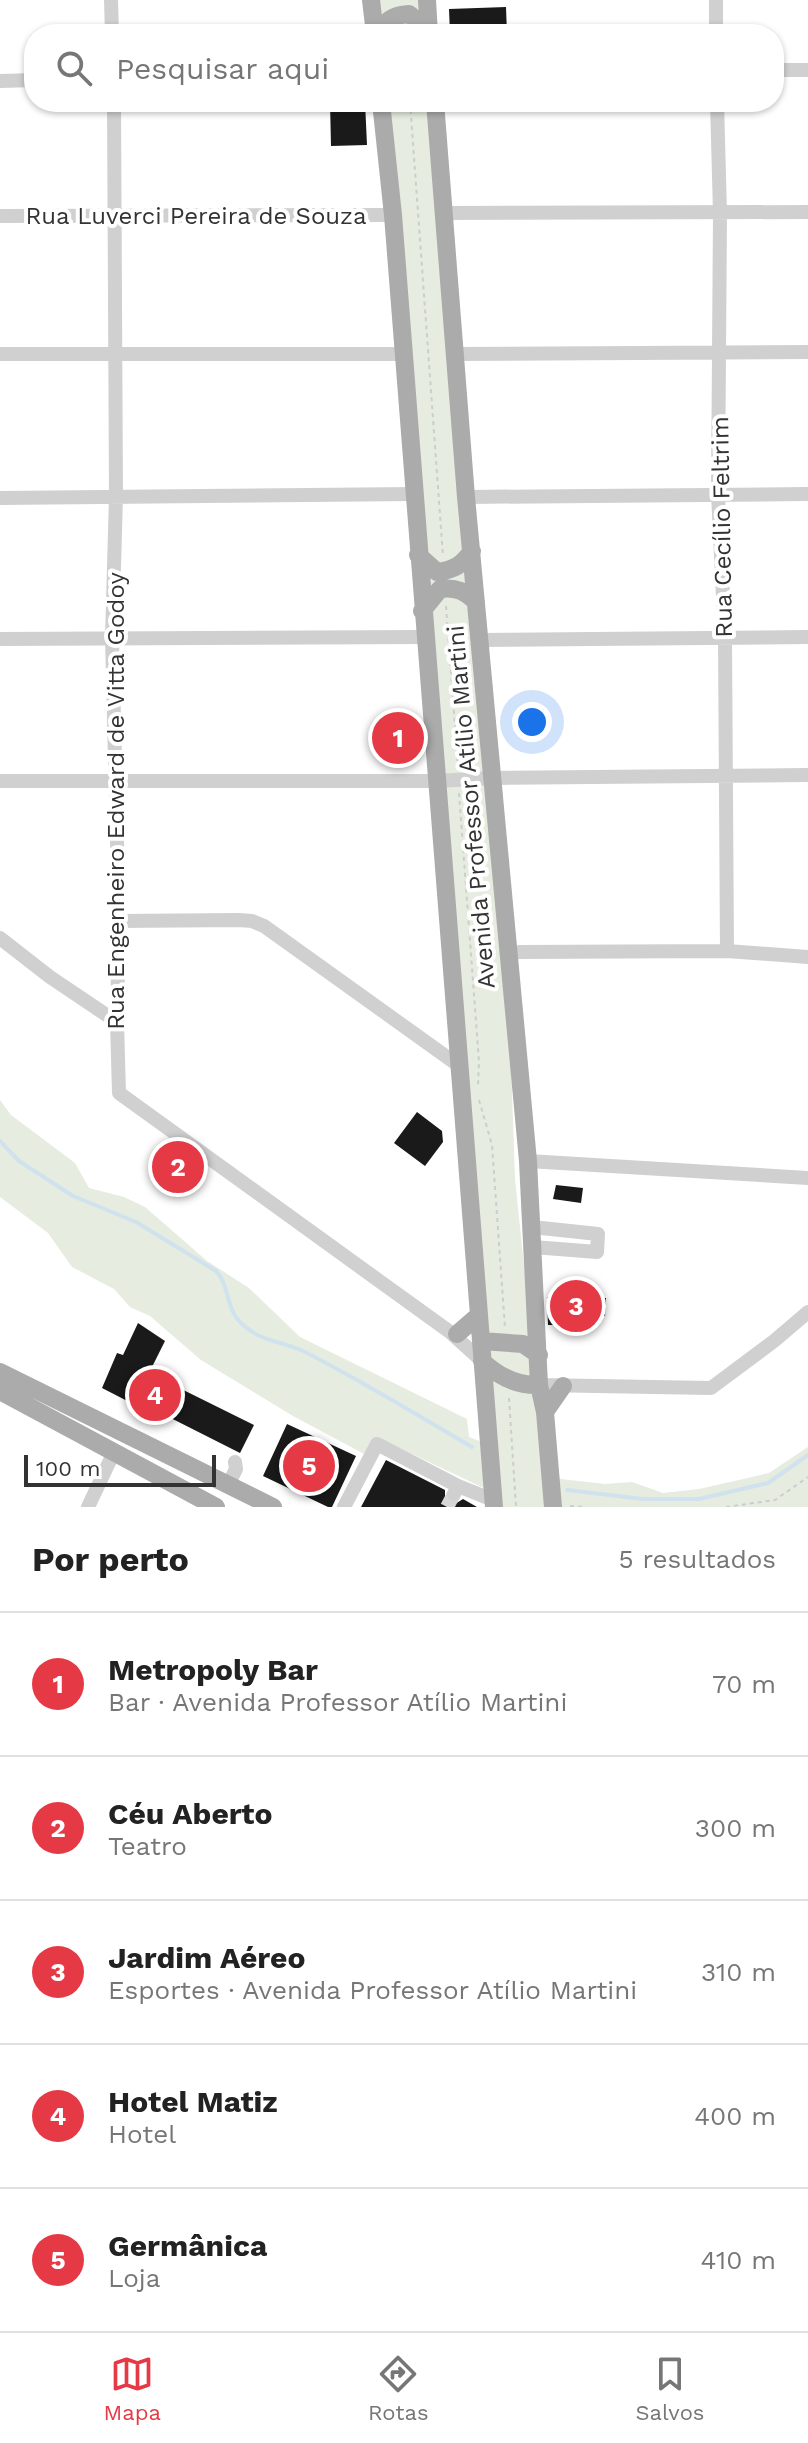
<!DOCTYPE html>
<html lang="pt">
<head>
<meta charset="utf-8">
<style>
	body { margin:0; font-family:"Work Sans",sans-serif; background:#f6f6f6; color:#222 }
	.scale { position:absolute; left:24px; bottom:20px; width:192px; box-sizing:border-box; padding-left:8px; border:4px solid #333; border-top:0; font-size:22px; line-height:28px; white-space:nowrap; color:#333; -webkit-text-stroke:6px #fff; paint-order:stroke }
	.you { position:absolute; left:532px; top:722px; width:28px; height:28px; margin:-20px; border:6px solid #fff; border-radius:50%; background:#1a73e8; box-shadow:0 0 0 12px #1a73e833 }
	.badge { display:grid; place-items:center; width:52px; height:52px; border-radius:50%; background:#e63946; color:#fff; font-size:26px; font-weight:700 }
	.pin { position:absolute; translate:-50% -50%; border:4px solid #fff; box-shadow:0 2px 8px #0006 }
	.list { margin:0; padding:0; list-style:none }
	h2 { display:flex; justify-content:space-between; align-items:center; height:104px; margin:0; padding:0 32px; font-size:34px }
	h2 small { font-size:26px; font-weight:400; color:#767676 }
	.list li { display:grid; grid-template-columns:52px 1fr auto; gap:24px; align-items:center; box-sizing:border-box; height:144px; padding:0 32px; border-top:2px solid #e0e0e0 }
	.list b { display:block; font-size:30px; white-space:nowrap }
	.list p { margin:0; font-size:26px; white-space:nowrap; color:#767676 }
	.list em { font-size:26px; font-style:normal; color:#767676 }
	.icon { flex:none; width:44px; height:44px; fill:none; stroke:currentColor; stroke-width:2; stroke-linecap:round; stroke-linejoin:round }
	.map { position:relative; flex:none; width:808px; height:1507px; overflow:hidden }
	.search { position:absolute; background:#fff; box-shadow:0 2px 6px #0004; left:24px; right:24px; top:24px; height:88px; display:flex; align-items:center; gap:20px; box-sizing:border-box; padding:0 28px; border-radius:32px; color:#767676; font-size:30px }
	.sheet { height:824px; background:#fff }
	nav { display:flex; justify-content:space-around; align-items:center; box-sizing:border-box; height:112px; border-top:2px solid #e0e0e0; background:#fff; font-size:22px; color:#767676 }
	nav a { display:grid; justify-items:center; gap:4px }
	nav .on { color:#e63946 }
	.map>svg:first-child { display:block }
	.green { fill:#e6ecdf }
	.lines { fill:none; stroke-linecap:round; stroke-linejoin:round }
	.stream { stroke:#cfe2ee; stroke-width:4 }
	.building { fill:#1a1a1a }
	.minor-tunnel { stroke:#d6d6d6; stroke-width:14; stroke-dasharray:14 7; stroke-linecap:butt }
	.path { stroke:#cdcdcd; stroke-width:2; stroke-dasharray:4 4; stroke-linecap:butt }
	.minor { stroke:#d0d0d0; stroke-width:14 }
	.major { stroke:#ababab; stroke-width:18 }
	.labels { text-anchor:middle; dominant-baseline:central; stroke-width:8; stroke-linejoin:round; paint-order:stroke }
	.street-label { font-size:24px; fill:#333; stroke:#fff }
</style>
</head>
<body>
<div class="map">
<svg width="808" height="1507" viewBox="0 0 808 1507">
	<rect width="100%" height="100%" fill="#fff"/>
	<!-- green -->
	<path class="green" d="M373,0h50l3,34h-49z
		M383,102h47l81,962 4,115 34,328h-53z
		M0,1100l11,15 64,48 14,25 35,9 21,10 62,54 42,27 51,49 167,82 2,18 13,5 4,47 -108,-51 -12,17 -73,-39 -92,-56 -51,-44 -20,-9 -16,-18 -42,-22 -24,-34 -48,-36z
		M808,1447v60h-257l1,-29 53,6 27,-2 31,11 36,-4 70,-16z"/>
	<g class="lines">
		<!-- stream -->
		<path class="stream" d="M0,1141l19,20 54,35 63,26 80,49c13,13 10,36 23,50 21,22 42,19 66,31 57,29 112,63 167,95
			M567,1490l76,9h56l69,-16 40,-28"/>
	</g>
	<!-- building -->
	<path class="building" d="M506,7l1,27h-57l-1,-25z
		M330,102h35l2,43 -36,1z
		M417,1112l25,19 1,11 -18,24 -31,-23z
		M556,1185l27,3 -2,15 -28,-4z
		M547,1297l59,1 -1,18 -12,-1v10h-45z
		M138,1323l27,18 -16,32 105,52 -14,28 -101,-51 -2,4 -35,-18 15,-35 6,2z
		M287,1424l69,32 -24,51h-4l-65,-31z
		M386,1460l59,30v9l4,3 6,2 8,-5 14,8h-116z"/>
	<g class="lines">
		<!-- minor-tunnel -->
		<path class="minor-tunnel" d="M447,1507l7,-13"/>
		<!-- path -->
		<path class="path" d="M410,102l33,454
			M446,606l12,161
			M459,793l20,269 -1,24
			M479,1100l13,45 13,183
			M509,1398l7,109
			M570,1506l13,1
			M726,1507l49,-7 33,-23"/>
		<!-- minor -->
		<path class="minor" d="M111,0l1,34
			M716,34v-34
			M774,70h34
			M0,81l34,-1
			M114,102l2,394 -4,142 7,283 -2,101 2,71 331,239 32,29
			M717,102l3,111 -2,281 7,145 2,312
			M443,213l365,-1
			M0,216l393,-1
			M0,354h404
			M454,354l354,-2
			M466,497l342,-3
			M0,498l414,-4
			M0,639l424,-2
			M479,640l329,-3
			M0,781h436l57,-3 315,-3
			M119,921l120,-1 13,1 12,5 194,139
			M0,938l50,39 67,45
			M519,952l208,-1 81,6
			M528,1161l280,17
			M532,1227l66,7 -1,18 -64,-5
			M539,1385l172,3 63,-47 34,-29
			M228,1485l8,-16 -1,-7
			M458,1486l35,14
			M88,1507l26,-55
			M344,1507l33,-63 81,42 -4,8"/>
		<!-- major -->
		<path class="major" d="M371,0l4,34
			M427,0l2,34
			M378,34c8,-14 15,-19 31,-20l20,16
			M381,102l12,113 101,1292
			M435,102l31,395 62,664 11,224 6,27 8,95
			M418,555l19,17c17,-2 25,-7 35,-21
			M422,611l18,-22c16,-2 25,2 36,13
			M457,1334l22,-19
			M481,1341l42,3 16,11
			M482,1361c16,15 34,25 57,24
			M0,1372l273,135
			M0,1391l216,116
			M545,1412l18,-26"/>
	</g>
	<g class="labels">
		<!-- street labels -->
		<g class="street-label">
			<text x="196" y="216">Rua Luverci Pereira de Souza</text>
			<text transform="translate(722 527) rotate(-91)">Rua Cecílio Feltrim</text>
			<text transform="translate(116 801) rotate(-90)">Rua Engenheiro Edward de Vitta Godoy</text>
			<text transform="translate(471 807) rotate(-95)">Avenida Professor Atílio Martini</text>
		</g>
	</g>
</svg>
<div class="scale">100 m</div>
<div class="you"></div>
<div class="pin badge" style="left:398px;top:738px">1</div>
<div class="pin badge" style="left:178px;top:1167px">2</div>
<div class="pin badge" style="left:576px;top:1306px">3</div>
<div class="pin badge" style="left:155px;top:1395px">4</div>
<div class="pin badge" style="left:309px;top:1466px">5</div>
<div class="search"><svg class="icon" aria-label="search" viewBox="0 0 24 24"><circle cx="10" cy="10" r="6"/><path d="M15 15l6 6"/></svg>Pesquisar aqui</div>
</div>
<section class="sheet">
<h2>Por perto<small>5 resultados</small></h2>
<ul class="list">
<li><span class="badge">1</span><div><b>Metropoly Bar</b><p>Bar · Avenida Professor Atílio Martini</p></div><em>70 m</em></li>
<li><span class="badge">2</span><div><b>Céu Aberto</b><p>Teatro</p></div><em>300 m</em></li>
<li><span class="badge">3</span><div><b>Jardim Aéreo</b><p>Esportes · Avenida Professor Atílio Martini</p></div><em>310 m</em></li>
<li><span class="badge">4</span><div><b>Hotel Matiz</b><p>Hotel</p></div><em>400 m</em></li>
<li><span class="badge">5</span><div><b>Germânica</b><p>Loja</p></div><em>410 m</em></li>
</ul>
</section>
<nav>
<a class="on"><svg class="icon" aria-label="map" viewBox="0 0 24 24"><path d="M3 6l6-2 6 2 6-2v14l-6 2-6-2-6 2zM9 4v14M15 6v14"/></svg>Mapa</a>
<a><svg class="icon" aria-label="directions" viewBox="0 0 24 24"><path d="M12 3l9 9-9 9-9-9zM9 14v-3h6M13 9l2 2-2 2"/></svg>Rotas</a>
<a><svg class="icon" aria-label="saved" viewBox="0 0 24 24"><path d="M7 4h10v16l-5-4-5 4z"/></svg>Salvos</a>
</nav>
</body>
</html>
